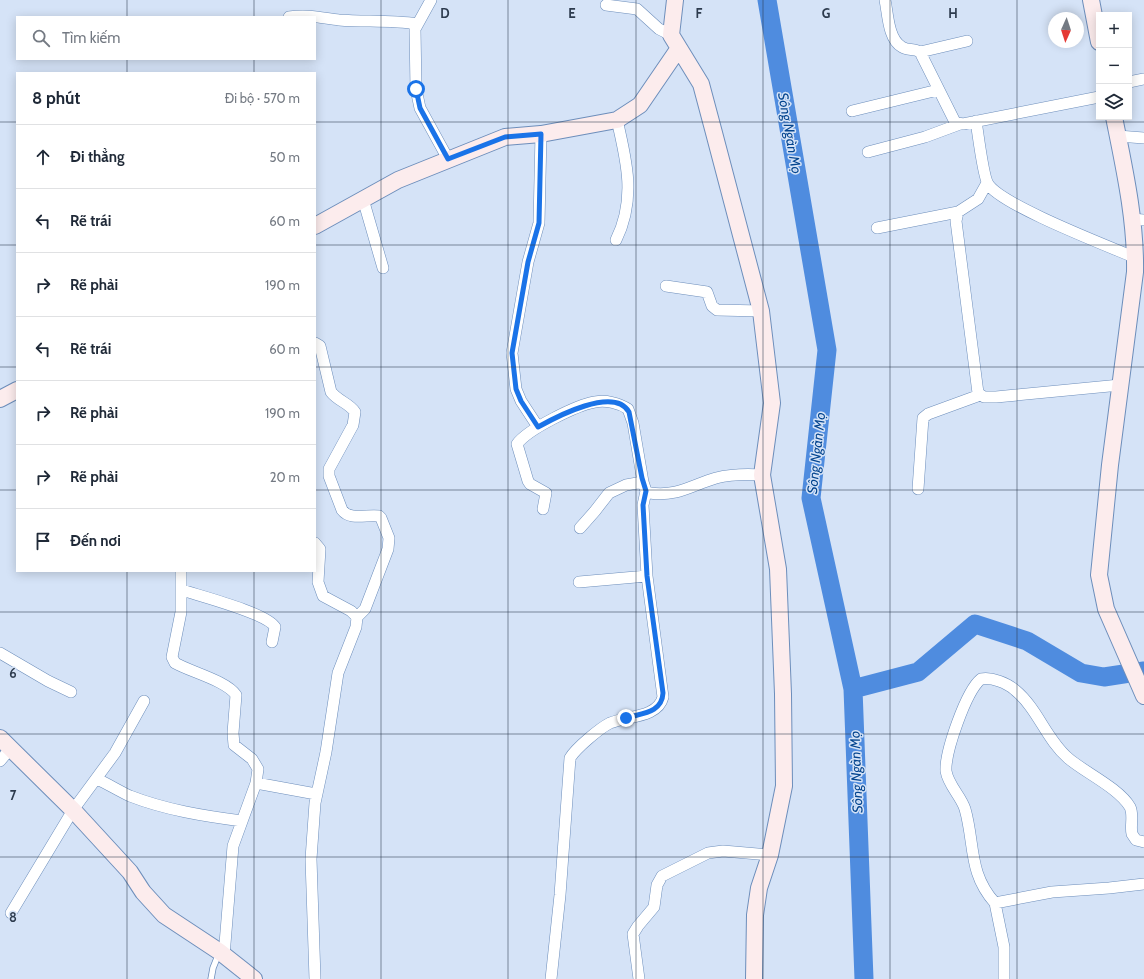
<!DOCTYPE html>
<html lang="vi">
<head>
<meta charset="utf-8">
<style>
	body { margin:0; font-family:Cabin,sans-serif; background:#f2f2f3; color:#1f2937 }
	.controls { position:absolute; right:12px; top:12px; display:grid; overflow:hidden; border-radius:0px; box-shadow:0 2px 10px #0003 }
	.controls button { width:36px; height:36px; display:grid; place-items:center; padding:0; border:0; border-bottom:1px solid #e0e1e3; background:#fff; color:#1f2937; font:20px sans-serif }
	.compass { position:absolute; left:1048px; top:12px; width:36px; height:36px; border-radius:50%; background:#fff; box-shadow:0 2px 10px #0003; rotate:183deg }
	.stop { position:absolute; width:12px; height:12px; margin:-9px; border:3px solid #1a73e8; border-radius:50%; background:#fff }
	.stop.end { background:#1a73e8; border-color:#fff; box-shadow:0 1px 4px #0008 }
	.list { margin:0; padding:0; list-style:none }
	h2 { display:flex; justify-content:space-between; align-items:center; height:52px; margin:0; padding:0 16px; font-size:17px }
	h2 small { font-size:13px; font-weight:400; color:#747a83 }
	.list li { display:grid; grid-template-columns:26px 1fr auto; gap:12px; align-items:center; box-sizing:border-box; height:64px; padding:0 16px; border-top:1px solid #e0e1e3 }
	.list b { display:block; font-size:15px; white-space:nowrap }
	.list em { font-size:13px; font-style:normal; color:#747a83 }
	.icon { flex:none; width:22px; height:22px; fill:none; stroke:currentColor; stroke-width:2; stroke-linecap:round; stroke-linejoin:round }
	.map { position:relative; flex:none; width:1144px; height:979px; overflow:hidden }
	.search { position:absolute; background:#fff; box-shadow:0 2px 10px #0003; left:16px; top:16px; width:300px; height:44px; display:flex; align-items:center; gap:10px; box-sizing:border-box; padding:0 14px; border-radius:0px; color:#747a83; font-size:15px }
	.panel { position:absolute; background:#fff; box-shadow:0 2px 10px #0003; left:16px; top:72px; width:300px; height:500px; border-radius:0px }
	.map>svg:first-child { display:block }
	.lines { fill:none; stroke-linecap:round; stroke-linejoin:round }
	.river { stroke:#4f8cdf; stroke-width:19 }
	.lane-casing { stroke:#6d8ebb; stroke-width:7 }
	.street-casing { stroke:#6d8ebb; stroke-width:12 }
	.secondary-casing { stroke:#6d8ebb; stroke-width:18 }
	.lane { stroke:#fff; stroke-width:5.5 }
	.street { stroke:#fff; stroke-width:11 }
	.secondary { stroke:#fceced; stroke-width:16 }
	.route { stroke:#1a73e8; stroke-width:5 }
	.grid { fill:none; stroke:#2d3b4e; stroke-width:1; stroke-opacity:0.55 }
	.labels { text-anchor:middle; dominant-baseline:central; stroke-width:3; stroke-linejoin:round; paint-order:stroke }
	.water-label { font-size:14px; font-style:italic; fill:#04458f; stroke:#d5e3f7 }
	.grid-label { font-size:13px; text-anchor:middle; font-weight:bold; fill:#2d3b4e; stroke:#d5e3f7; stroke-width:3; stroke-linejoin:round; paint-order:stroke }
</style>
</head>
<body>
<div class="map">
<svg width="1144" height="979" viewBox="0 0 1144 979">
	<rect width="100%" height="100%" fill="#d5e3f7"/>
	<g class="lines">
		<!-- river -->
		<path class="river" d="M767,0l60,350 -16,148 42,191 11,290
			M853,689l65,-17 57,-48 52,17 54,32 23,4 40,-6"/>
		<defs>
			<path id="lane" d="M211,979l2,-11 6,-15"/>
			<path id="street" d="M431,0l-16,29 1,60 4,19 28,51
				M885,0c3,14 3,39 17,47 6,4 12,1 18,5l35,70 8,2 136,-27
				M606,5l31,4 22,20 12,6
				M289,17c18,-3 33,1 50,3 26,2 52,0 78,4
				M920,52l47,-11
				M1129,82l15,-3
				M852,111l86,-21
				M976,121c2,12 7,55 12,63 13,21 120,62 148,74
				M1118,136l26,2
				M868,152l57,-15 35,-13
				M987,183l-9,16 -20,13 -2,9 22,172 6,4h12l124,-12
				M363,199l20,69
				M1131,219l13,1
				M877,228l81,-16
				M616,240c20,-40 11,-78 1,-120
				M666,286l41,6 5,14 5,4 44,1
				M315,343l5,3 11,46c7,9 18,11 24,20l-2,13 -24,44v7l13,34c8,11 26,4 37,6l2,2 8,20 -1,11 -23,60 -8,8
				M538,427l-17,-26 -5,-12 -4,-36 16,-91 11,-39 2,-89
				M918,489l5,-71 5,-4 52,-19
				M543,509l3,-16 -16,-9 -2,-3 -11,-37c11,-15 60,-39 78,-42 11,-2 24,1 33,7l5,14 10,59 3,9 4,2c27,4 42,-8 66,-15 16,-4 30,-4 46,-3
				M580,528l15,-17 14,-18 17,-8 17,-3
				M315,543l5,6 -2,33 5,14 28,15 6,6 -1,10 -18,46 -12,79 -11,51 -4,56 4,120
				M181,571v41l-9,45 3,6c16,9 52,18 61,32l-3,38 1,12 18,14 6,10 -2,14 -23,63 -9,110
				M579,582l68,-6
				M182,590c18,6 85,23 93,37l-3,15
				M0,653l48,28 23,11
				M0,761l10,-12
				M97,779c11,5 22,12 33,17 36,14 74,20 112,25
				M256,783l60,11
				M995,903c-27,-30 -20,-59 -30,-94 -4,-13 -17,-24 -19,-38 -1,-19 20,-80 35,-92 11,-2 26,4 34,11 23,19 31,49 53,68 16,14 51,30 62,49 4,8 0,19 2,27l4,6 8,2
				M11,913l62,-103 42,-57 29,-52
				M551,979l9,-84 10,-137c6,-10 30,-30 40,-35 16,-7 48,-5 53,-26l-16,-121 -4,-71 3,-14
				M639,979l-6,-45 5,-8 16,-19 3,-22 5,-9 46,-23 15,-2 47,4
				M1004,979v-32l-9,-44 57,-11 57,-4 35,-4"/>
			<path id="secondary" d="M675,0l-4,35 30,49 12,45 48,182 11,92 -10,72 16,94 5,125 1,92 -14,69 -11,33 -4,27 -1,64
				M1091,0l8,42
				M1114,117c10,50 22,103 21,155l-25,193 -11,110 7,34 38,87
				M315,226l83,-46 107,-43 36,-3 76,-14 23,-15 39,-57
				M0,399l17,-9
				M0,738l73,72 57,62 13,20 21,23 56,37 34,27"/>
		</defs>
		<!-- lane casing -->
		<use href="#lane" class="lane-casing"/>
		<!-- street casing -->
		<use href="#street" class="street-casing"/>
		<!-- secondary casing -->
		<use href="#secondary" class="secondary-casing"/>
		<!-- lane -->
		<use href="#lane" class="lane"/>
		<!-- street -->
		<use href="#street" class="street"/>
		<!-- secondary -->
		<use href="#secondary" class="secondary"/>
	</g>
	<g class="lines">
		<!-- route -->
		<path class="route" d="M416,89l4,19 28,51 57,-22 36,-3 -2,89 -11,39 -16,91 4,36 5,12 17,26c18,-10 76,-41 91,-15l13,66 4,13 -3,14 4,71 16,117c-1,20 -21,20 -37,25"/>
	</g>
	<!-- grid -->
	<path class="grid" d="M127,0v17M254,0v17M381,0v979M508,0v979M636,0v979M763,0v979M890,0v979M1017,0v979M127,59v14M254,59v14M0,122h17M315,122h829M0,245h17M315,245h829M0,367h17M315,367h829M0,490h17M315,490h829M127,571v408M254,571v408M0,612h1144M0,734h1144M0,857h1144"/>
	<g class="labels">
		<!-- water labels -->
		<g class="water-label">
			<text transform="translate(790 133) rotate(80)">Sông Ngàn Mọ</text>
			<text transform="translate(816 453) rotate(-84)">Sông Ngàn Mọ</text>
			<text transform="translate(856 772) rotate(-92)">Sông Ngàn Mọ</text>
		</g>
	</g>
	<g class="grid-label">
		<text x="445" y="18">D</text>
		<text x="572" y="18">E</text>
		<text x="699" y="18">F</text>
		<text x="826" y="18">G</text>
		<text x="953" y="18">H</text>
		<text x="13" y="678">6</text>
		<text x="13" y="800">7</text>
		<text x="13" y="922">8</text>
	</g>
</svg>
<div class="controls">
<button>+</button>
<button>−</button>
<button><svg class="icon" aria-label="layers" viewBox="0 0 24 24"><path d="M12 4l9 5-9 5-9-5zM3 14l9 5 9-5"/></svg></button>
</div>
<svg class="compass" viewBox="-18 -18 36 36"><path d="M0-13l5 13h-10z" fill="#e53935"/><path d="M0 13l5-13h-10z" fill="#747a83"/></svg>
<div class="stop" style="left:416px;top:89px"></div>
<div class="stop end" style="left:626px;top:718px"></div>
<div class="search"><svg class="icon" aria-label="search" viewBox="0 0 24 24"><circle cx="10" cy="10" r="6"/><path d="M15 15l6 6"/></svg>Tìm kiếm</div>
<section class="panel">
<h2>8 phút<small>Đi bộ · 570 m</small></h2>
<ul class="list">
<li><svg class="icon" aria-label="ahead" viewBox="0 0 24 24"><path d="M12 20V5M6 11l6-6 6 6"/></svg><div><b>Đi thẳng</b></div><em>50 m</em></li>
<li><svg class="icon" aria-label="left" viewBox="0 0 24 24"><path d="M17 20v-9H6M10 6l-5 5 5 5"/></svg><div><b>Rẽ trái</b></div><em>60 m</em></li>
<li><svg class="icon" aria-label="right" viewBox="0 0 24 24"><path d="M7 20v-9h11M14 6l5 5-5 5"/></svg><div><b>Rẽ phải</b></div><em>190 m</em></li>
<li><svg class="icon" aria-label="left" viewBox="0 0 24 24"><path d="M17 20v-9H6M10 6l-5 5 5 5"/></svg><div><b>Rẽ trái</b></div><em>60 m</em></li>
<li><svg class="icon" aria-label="right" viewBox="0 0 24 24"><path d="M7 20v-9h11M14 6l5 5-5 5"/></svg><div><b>Rẽ phải</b></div><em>190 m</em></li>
<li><svg class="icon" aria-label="right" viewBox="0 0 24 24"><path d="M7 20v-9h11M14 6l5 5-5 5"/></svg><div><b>Rẽ phải</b></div><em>20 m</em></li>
<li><svg class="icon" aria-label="arrive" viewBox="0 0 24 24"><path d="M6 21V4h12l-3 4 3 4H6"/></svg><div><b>Đến nơi</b></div></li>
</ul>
</section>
</div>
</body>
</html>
